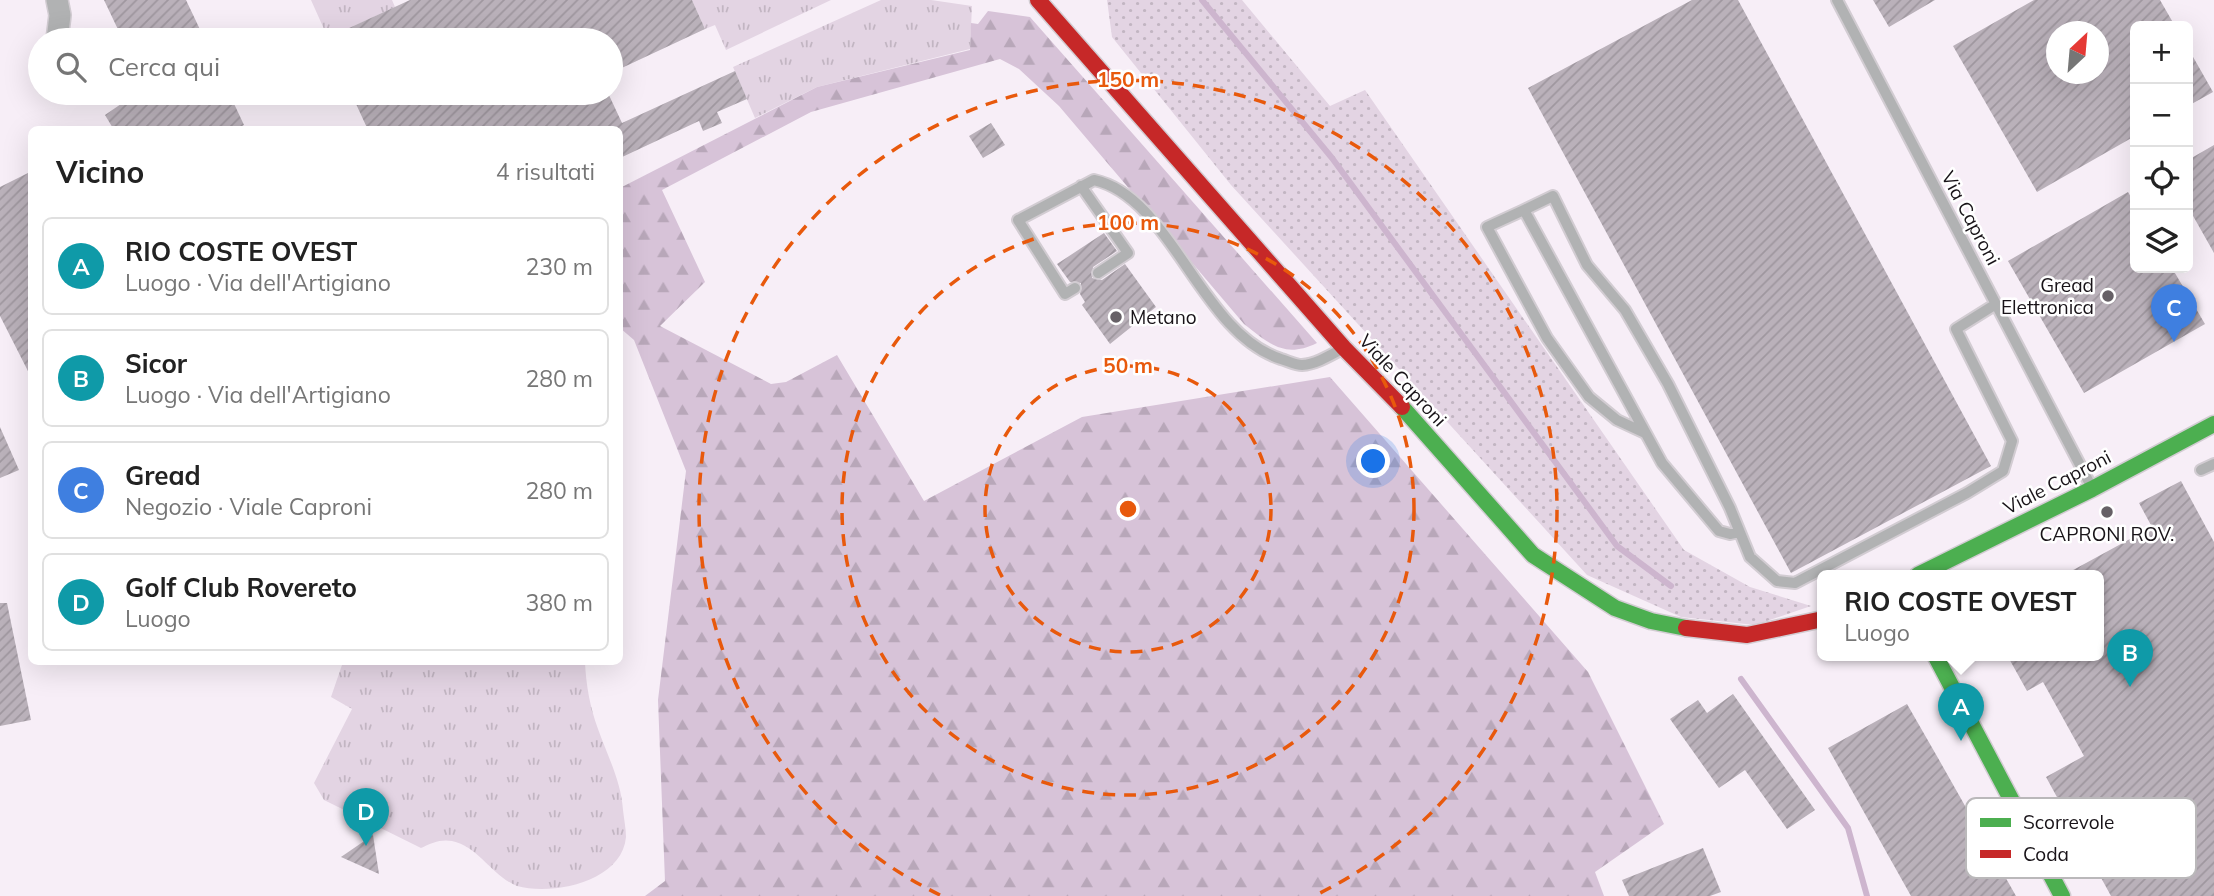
<!DOCTYPE html>
<html lang="it">
<head>
<meta charset="utf-8">
<style>
	body { margin:0; font-family:Mulish,sans-serif; background:#f6f6f6; color:#222 }
	.controls { position:absolute; right:21px; top:21px; display:grid; overflow:hidden; border-radius:10px; box-shadow:0 7px 28px #0002 }
	.controls button { width:63px; height:63px; display:grid; place-items:center; padding:0; border:0; border-bottom:2px solid #e0e0e0; background:#fff; color:#222; font:35px sans-serif }
	.compass { position:absolute; left:2046px; top:21px; width:63px; height:63px; border-radius:50%; background:#fff; box-shadow:0 7px 28px #0002; rotate:26deg }
	.you { position:absolute; left:1374px; top:462px; width:24px; height:24px; margin:-18px; border:5px solid #fff; border-radius:50%; background:#1a73e8; box-shadow:0 0 0 10px #1a73e833 }
	.badge { display:grid; place-items:center; width:46px; height:46px; border-radius:50%; background:#d93025; color:#fff; font-size:23px; font-weight:700 }
	.pin { position:absolute; translate:-50% -58px; filter:drop-shadow(0 2px 4px #0008) }
	.pin::after { content:''; position:absolute; top:37px; width:24px; height:21px; background:inherit; clip-path:polygon(0 0,100% 0,50% 100%) }
	.popup { position:absolute; left:1817px; top:570px; width:287px; height:91px; box-sizing:border-box; display:grid; place-content:center; border-radius:10px; background:#fff; filter:drop-shadow(0 2px 5px #0005); font-size:23px; white-space:nowrap; color:#767676 }
	.popup b { font-size:26px; color:#222 }
	.popup::after { content:''; position:absolute; left:50%; top:100%; margin-left:-14px; border:14px solid transparent; border-top-color:#fff }
	.list { margin:0; padding:0; list-style:none }
	h2 { display:flex; justify-content:space-between; align-items:center; height:91px; margin:0; padding:0 28px; font-size:30px }
	h2 small { font-size:23px; font-weight:400; color:#767676 }
	.list li { display:grid; grid-template-columns:46px 1fr auto; gap:21px; align-items:center; box-sizing:border-box; height:98px; margin:0 14px 14px; padding:0 14px; border:2px solid #e0e0e0; border-radius:10px }
	.list b { display:block; font-size:26px; white-space:nowrap }
	.list p { margin:0; font-size:23px; white-space:nowrap; color:#767676 }
	.list em { font-size:23px; font-style:normal; color:#767676 }
	.icon { flex:none; width:38px; height:38px; fill:none; stroke:currentColor; stroke-width:2; stroke-linecap:round; stroke-linejoin:round }
	.map { position:relative; flex:none; width:2214px; height:896px; overflow:hidden }
	.search { position:absolute; background:#fff; box-shadow:0 7px 28px #0002; left:28px; top:28px; width:595px; height:77px; display:flex; align-items:center; gap:18px; box-sizing:border-box; padding:0 24px; border-radius:38px; color:#767676; font-size:26px }
	.panel { position:absolute; background:#fff; box-shadow:0 7px 28px #0002; left:28px; top:126px; width:595px; height:539px; border-radius:10px }
	.map>svg:first-child { display:block }
	.grass { fill:url(#grass-tufts) }
	.forest { fill:url(#forest-firs) }
	.park { fill:url(#park-dots) }
	.lines { fill:none; stroke-linecap:round; stroke-linejoin:round }
	.stream { stroke:#cdb5ce; stroke-width:6 }
	.building { fill:url(#building-hatch); fill-rule:evenodd }
	.lane-casing { stroke:#d2ccd2; stroke-width:14 }
	.street-casing { stroke:#d2ccd2; stroke-width:24 }
	.fast-casing { stroke:#d2ccd2; stroke-width:19 }
	.jam-casing { stroke:#d2ccd2; stroke-width:19 }
	.lane { stroke:#b1b2b3; stroke-width:10 }
	.street { stroke:#b1b2b3; stroke-width:21 }
	.fast { stroke:#4caf50; stroke-width:16 }
	.jam { stroke:#c62828; stroke-width:16 }
	.ring { fill:none; stroke:#e8590c; stroke-width:3.5; stroke-dasharray:12 9 }
	.poi-dot { fill:#666066; stroke:#fff; stroke-width:2.5 }
	.labels { text-anchor:middle; dominant-baseline:central; stroke-width:5; stroke-linejoin:round; paint-order:stroke }
	.street-label { font-size:19px; fill:#181318; stroke:#fff }
	.poi-label { font-size:19px; fill:#181318; stroke:#fff; text-anchor:end }
	.key { fill:#fff; stroke:#bab8ba; stroke-width:2 }
	.key-label { font-size:19px; fill:#181318 }
	.centre { fill:#e8590c; stroke:#fff; stroke-width:3.5 }
	.ring-label { font-size:21px; text-anchor:middle; font-weight:bold; fill:#e8590c; stroke:#fff; stroke-width:5; stroke-linejoin:round; paint-order:stroke }
</style>
</head>
<body>
<div class="map">
<svg width="2214" height="896" viewBox="0 0 2214 896">
	<defs>
		<pattern id="grass-tufts" width="24" height="20" patternUnits="userSpaceOnUse" patternTransform="scale(1.75)"><rect width="24" height="20" fill="#e3d4e3"/><path d="M3 7l-1-3M5 7V3M7 7l1-3M15 17l-1-3M17 17v-4M19 17l1-3" fill="none" stroke="#c2b5c2"/></pattern>
		<pattern id="forest-firs" width="22" height="20" patternUnits="userSpaceOnUse" patternTransform="scale(1.75)"><rect width="22" height="20" fill="#d7c3d8"/><path d="M5 1l3.5 6h-7zM16 11l3.5 6h-7z" fill="#b8a7b9"/></pattern>
		<pattern id="park-dots" width="8" height="8" patternUnits="userSpaceOnUse" patternTransform="scale(1.75)"><rect width="8" height="8" fill="#e3d4e3"/><path d="M2 2h.1M6 6h.1" fill="none" stroke="#c2b5c2" stroke-width="1.8" stroke-linecap="round"/></pattern>
		<pattern id="building-hatch" width="6" height="6" patternUnits="userSpaceOnUse" patternTransform="scale(1.75)"><rect width="6" height="6" fill="#bab1ba"/><path d="M-1 1l2-2M0 6l6-6M5 7l2-2" fill="none" stroke="#9f979f"/></pattern>
	</defs>
	<rect width="100%" height="100%" fill="#f7eef7"/>
	<!-- grass -->
	<path class="grass" d="M311,0h81l3,7 -67,31z
		M692,0h139l-105,50 -11,-25 -10,4z
		M881,0h50l41,6 -2,43 -153,38 -62,31 -22,-51z
		M343,662h242c1,23 5,45 13,67 10,28 23,52 25,81 1,9 3,19 3,27 -4,45 -74,59 -109,49 -25,-10 -38,-39 -65,-45 -12,-2 -20,2 -31,7l-97,-48 -10,-17 38,-74 -21,-12z"/>
	<!-- forest -->
	<path class="forest" d="M988,11l42,6 287,326c-33,16 -47,1 -73,-19l-185,-218 -40,-37 -19,-10 -189,53 -149,78 43,92 -45,44 111,58 15,-2 51,-27 87,146 158,-84 248,-40 258,295 76,152 -69,48 9,24h-959l20,-15 -7,-181 28,-229 -52,-131 -14,-12v-140l197,-101 153,-37 1,-27 7,1z"/>
	<!-- park -->
	<path class="park" d="M1107,0h135l88,106 35,-16 319,460 66,37 61,19 -56,19 -74,-8 -94,-42 -356,-390 -119,-148z"/>
	<g class="lines">
		<!-- stream -->
		<path class="stream" d="M1202,0l130,158 285,388 54,40
			M1741,679l107,149 19,68"/>
	</g>
	<!-- building -->
	<path class="building" d="M104,0h82l19,40h-82z
		M410,0h282l13,29 -94,44v-33h-288z
		M1692,0h46l253,466 -200,107 -263,-485z
		M1873,0h62l-46,27z
		M2034,0h126l15,26h-40v110l-98,56 -84,-146zM2056,32h42v42h-42z
		M2188,48l25,44 -25,14z
		M735,71l12,28 -30,13 5,11 -19,8 -4,-10 -79,37v-28h-252l-17,-37h257l14,30z
		M137,93h92l15,32 -10,5h-120l-9,-15z
		M991,123l14,22 -22,13 -14,-22z
		M2214,145v108l-26,-46v-47z
		M32,171v208l-32,-63v-129z
		M2128,192l7,12v64h37l33,56 -121,69 -76,-132z
		M1104,233l13,18 -24,16 -1,11 10,2 23,-16 31,43 -46,37 -28,-39 3,-3 -5,-8 1,-11 -11,-1 -13,-18z
		M0,427l19,43 -19,8z
		M2181,481l33,61v354h-103l-65,-119 38,-21 -41,-74 -16,9 -20,-36h92v-80h-35l88,-48 -13,-24z
		M0,603h7l24,117 -31,6z
		M1733,694l82,116 -28,19 -42,-59 -26,18 -49,-69 28,-19 9,13z
		M1907,704l31,54 78,138h-105l-83,-148z
		M373,835l6,39 -38,-17z
		M1703,848l18,44 -11,4h-81l-7,-16z"/>
	<g class="lines">
		<defs>
			<path id="lane" d="M1837,0l254,486
				M1081,186l47,67 -30,20
				M1524,210l-37,17 60,111 42,59 28,23 28,13
				M1075,288l-10,6 -47,-74 76,-40c78,17 106,153 187,179 7,2 14,6 21,6 14,-1 27,-9 40,-16
				M2201,470l13,-6
				M1739,532l-9,2 -11,-3 -57,-68 -138,-253 29,-14 34,69 38,45 43,74 62,124 20,49 27,24 18,2 172,-90 36,-22 9,-30 -56,-112 40,-25"/>
			<path id="street" d="M57,0l3,15 -3,25"/>
			<path id="fast" d="M1402,407l131,148 82,53 36,13 35,7
				M1918,575l174,-86 122,-65
				M1935,655l127,241"/>
			<path id="jam" d="M1038,0l306,348 58,59
				M1686,628l61,7 76,-16"/>
		</defs>
		<!-- lane casing -->
		<use href="#lane" class="lane-casing"/>
		<!-- street casing -->
		<use href="#street" class="street-casing"/>
		<!-- fast casing -->
		<use href="#fast" class="fast-casing"/>
		<!-- jam casing -->
		<use href="#jam" class="jam-casing"/>
		<!-- lane -->
		<use href="#lane" class="lane"/>
		<!-- street -->
		<use href="#street" class="street"/>
		<!-- fast -->
		<use href="#fast" class="fast"/>
		<!-- jam -->
		<use href="#jam" class="jam"/>
	</g>
	<!-- distance rings -->
	<g class="ring">
		<circle cx="1128" cy="509" r="143"/>
		<circle cx="1128" cy="509" r="286"/>
		<path d="M940 895A429 429 0 1 1 1316 895"/>
	</g>
	<!-- markers -->
	<g class="poi-dot">
		<circle cx="2108" cy="296" r="7"/>
		<circle cx="1116" cy="317" r="7"/>
		<circle cx="2107" cy="512" r="7"/>
	</g>
	<g class="labels">
		<!-- street labels -->
		<g class="street-label">
			<text transform="translate(1971 218) rotate(62)">Via Caproni</text>
			<text transform="translate(1403 380) rotate(47)">Viale Caproni</text>
			<text transform="translate(2057 482) rotate(-27)">Viale Caproni</text>
		</g>
		<!-- poi labels -->
		<g class="poi-label">
			<text x="2094" y="285">Gread<tspan x="2094" dy="22">Elettronica</tspan></text>
			<text x="1130" y="317" text-anchor="start">Metano</text>
			<text x="2107" y="534" text-anchor="middle">CAPRONI ROV.</text>
		</g>
	</g>
	<!-- legend -->
	<rect x="1966" y="798" width="230" height="80" rx="10" class="key"/>
	<rect x="1980" y="818" width="31" height="9" fill="#4caf50"/>
	<rect x="1980" y="850" width="31" height="8" fill="#c62828"/>
	<g class="key-label">
		<text x="2023" y="829">Scorrevole</text>
		<text x="2023" y="861">Coda</text>
	</g>
	<circle cx="1128" cy="509" r="10" class="centre"/>
	<g class="ring-label">
		<text x="1128" y="87">150 m</text>
		<text x="1128" y="230">100 m</text>
		<text x="1128" y="373">50 m</text>
	</g>
</svg>
<div class="controls">
<button>+</button>
<button>−</button>
<button><svg class="icon" aria-label="locate" viewBox="0 0 24 24"><circle cx="12" cy="12" r="6"/><path d="M12 2v4M12 18v4M2 12h4M18 12h4"/></svg></button>
<button><svg class="icon" aria-label="layers" viewBox="0 0 24 24"><path d="M12 4l9 5-9 5-9-5zM3 14l9 5 9-5"/></svg></button>
</div>
<svg class="compass" viewBox="-18 -18 36 36"><path d="M0-13l5 13h-10z" fill="#e53935"/><path d="M0 13l5-13h-10z" fill="#767676"/></svg>
<div class="you"></div>
<div class="pin badge" style="left:1961px;top:741px;background:#0f9aa8">A</div>
<div class="popup"><b>RIO COSTE OVEST</b>Luogo</div>
<div class="pin badge" style="left:2130px;top:687px;background:#0f9aa8">B</div>
<div class="pin badge" style="left:2174px;top:342px;background:#3f7fe0">C</div>
<div class="pin badge" style="left:366px;top:846px;background:#0f9aa8">D</div>
<div class="search"><svg class="icon" aria-label="search" viewBox="0 0 24 24"><circle cx="10" cy="10" r="6"/><path d="M15 15l6 6"/></svg>Cerca qui</div>
<section class="panel">
<h2>Vicino<small>4 risultati</small></h2>
<ul class="list">
<li><span class="badge" style="background:#0f9aa8">A</span><div><b>RIO COSTE OVEST</b><p>Luogo · Via dell'Artigiano</p></div><em>230 m</em></li>
<li><span class="badge" style="background:#0f9aa8">B</span><div><b>Sicor</b><p>Luogo · Via dell'Artigiano</p></div><em>280 m</em></li>
<li><span class="badge" style="background:#3f7fe0">C</span><div><b>Gread</b><p>Negozio · Viale Caproni</p></div><em>280 m</em></li>
<li><span class="badge" style="background:#0f9aa8">D</span><div><b>Golf Club Rovereto</b><p>Luogo</p></div><em>380 m</em></li>
</ul>
</section>
</div>
</body>
</html>
